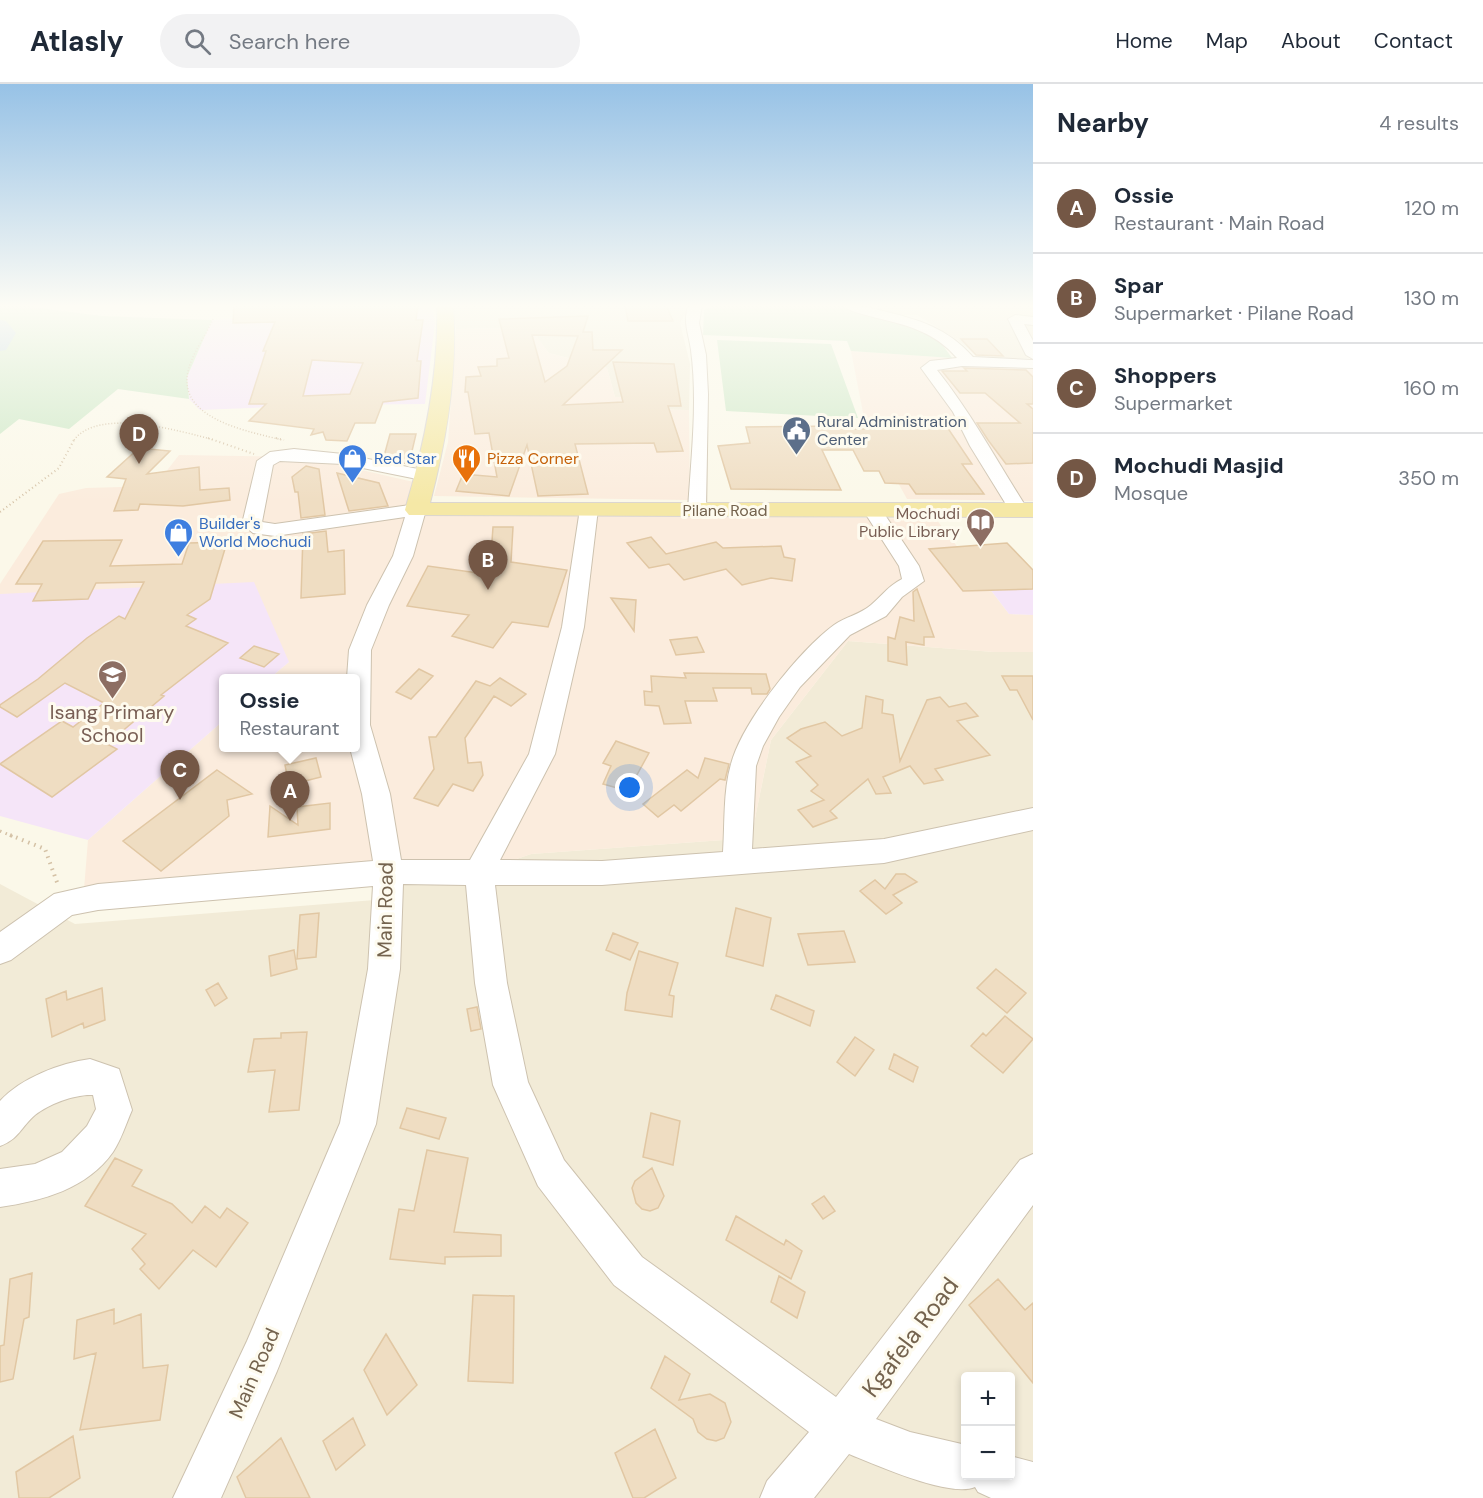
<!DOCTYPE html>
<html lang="en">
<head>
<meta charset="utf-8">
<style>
	body { margin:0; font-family:"DM Sans",sans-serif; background:#f2f2f3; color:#1f2937 }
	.controls { position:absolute; right:18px; bottom:18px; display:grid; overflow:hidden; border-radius:6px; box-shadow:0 3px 9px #0003 }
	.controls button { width:54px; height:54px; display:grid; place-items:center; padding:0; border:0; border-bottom:2px solid #e0e1e3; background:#fff; color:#1f2937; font:30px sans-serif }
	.you { position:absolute; left:630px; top:704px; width:21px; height:21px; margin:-15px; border:4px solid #fff; border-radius:50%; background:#1a73e8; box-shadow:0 0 0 9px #1a73e833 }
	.badge { display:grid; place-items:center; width:39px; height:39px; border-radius:50%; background:#745745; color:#fff; font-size:20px; font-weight:700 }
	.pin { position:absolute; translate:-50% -50px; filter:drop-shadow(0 2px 3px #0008) }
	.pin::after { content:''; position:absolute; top:32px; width:21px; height:18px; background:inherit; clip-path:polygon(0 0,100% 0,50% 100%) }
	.popup { position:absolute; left:219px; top:590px; width:141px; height:78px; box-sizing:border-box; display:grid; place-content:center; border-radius:6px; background:#fff; filter:drop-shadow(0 2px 4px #0005); font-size:20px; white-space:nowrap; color:#747a83 }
	.popup b { font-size:22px; color:#1f2937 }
	.popup::after { content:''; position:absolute; left:50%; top:100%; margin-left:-12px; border:12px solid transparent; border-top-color:#fff }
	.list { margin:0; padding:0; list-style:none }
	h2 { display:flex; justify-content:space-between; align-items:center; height:78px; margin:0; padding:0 24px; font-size:26px }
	h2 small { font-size:20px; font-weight:400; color:#747a83 }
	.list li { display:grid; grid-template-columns:39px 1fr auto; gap:18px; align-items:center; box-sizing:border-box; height:90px; padding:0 24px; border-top:2px solid #e0e1e3 }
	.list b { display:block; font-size:22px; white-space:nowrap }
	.list p { margin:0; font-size:20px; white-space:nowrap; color:#747a83 }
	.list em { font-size:20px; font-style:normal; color:#747a83 }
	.icon { flex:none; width:33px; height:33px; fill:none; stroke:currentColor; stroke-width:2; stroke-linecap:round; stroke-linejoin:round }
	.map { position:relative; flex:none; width:1033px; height:1414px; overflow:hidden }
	header { display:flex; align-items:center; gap:36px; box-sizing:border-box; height:84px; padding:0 30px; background:#fff; border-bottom:2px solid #e0e1e3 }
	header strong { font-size:28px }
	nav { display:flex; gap:33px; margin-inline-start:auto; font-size:21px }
	.search { width:420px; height:54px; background:#f2f2f3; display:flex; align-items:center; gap:15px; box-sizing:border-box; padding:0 21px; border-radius:33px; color:#747a83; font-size:22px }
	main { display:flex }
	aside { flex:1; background:#fff }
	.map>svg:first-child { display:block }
	.residential { fill:#f2ebd7; fill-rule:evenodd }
	.commercial { fill:#fbecdd }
	.education { fill:#f5e5f8 }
	.green { fill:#cee8c7 }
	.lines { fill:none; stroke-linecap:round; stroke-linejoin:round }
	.river { fill:#bed6e4; fill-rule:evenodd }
	.building { fill:#efddc2; stroke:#e1c7a3; stroke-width:1.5; fill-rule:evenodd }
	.minor-casing { stroke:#cdc2af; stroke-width:2 }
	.major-casing { stroke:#dbd6d1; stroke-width:2 }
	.path-far3 { stroke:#d4c1a5; stroke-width:1.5; stroke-dasharray:1 2; stroke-linecap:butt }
	.path-far2 { stroke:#d4c1a5; stroke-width:2; stroke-dasharray:1 3; stroke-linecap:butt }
	.path-far1 { stroke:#d4c1a5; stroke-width:3; stroke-dasharray:1.5 4.5; stroke-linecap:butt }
	.path { stroke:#d4c1a5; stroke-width:4; stroke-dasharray:1.5 5; stroke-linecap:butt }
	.minor { fill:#fff; fill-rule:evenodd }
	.major { fill:#f5e8a6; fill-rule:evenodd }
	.labels { text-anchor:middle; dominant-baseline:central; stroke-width:6; stroke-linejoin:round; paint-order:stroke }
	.far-service-label { font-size:16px; fill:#4e5e75; stroke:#fefbef; text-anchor:start }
	.far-shop-label { font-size:16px; fill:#366cbe; stroke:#fefbef; text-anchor:start }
	.far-food-label { font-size:16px; fill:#c56008; stroke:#fefbef; text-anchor:start }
	.far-street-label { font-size:16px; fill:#74634e; stroke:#fefbef }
	.far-education-label { font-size:16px; fill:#785e54; stroke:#fefbef; text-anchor:end }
	.education-label { font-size:20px; fill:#785e54; stroke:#fefbef }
	.street-label { font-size:20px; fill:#74634e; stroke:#fefbef }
	.near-street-label { font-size:24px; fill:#74634e; stroke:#fefbef }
</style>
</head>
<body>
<header>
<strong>Atlasly</strong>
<div class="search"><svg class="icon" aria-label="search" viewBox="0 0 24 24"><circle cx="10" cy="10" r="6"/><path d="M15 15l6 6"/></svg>Search here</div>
<nav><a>Home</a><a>Map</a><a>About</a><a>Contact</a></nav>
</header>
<main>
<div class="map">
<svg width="1033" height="1414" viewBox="0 0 1033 1414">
	<rect width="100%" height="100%" fill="#fbf8e9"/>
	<!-- residential -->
	<path class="residential" d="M452,221h238l-10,18 10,41 -1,46 -52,-1 -22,-12 -8,-29 -58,-15 -19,-25 -74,1z
		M858,221h175v53l-52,1 -25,-20 -39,-24h-21z
		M848,557l146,11h39v846h-1033v-614l75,40 312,-25 2,-27h90l52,-18 220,-16 20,-98zM966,1292h44v100h-44z"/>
	<!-- commercial -->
	<path class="commercial" d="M530,244l19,25 58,15 8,29h11l11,12 52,1 1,90 -256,-4 14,-54 8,-113z
		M851,267l101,7 8,7 73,1v135l-126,-2 -42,-76z
		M179,371l126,2 113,26 -10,33 180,-2 348,5 73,95 24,1v37h-39l-146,-11 -77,99 -20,98 -220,16 -52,18 -395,17 4,-49 136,-120v28h132v-70h-86l19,-16 -289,-68v-10l59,-90 27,-6 69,-2z"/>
	<!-- education -->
	<path class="education" d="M258,221h174l3,18 -10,81 -99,1 -126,5 -11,-11 -2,-22 25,-57 44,-2z
		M1033,485v46l-24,-1 -32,-42z
		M254,498l35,80 -19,16h-46v42l-136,120 -88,-24v-222z"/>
	<!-- green -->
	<path class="green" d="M0,221h35l-3,2 70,9 110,4 -25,57 2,22 -71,-10 -49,40 -50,-10 -19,15z
		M715,221h128l93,31 16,22 -101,-7 -4,-10 -144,-6 1,-25z
		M717,256l114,4 27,74 -132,-7z"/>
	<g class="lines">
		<!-- river -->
		<path class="river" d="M0,236l6,1 10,12 -10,17 -6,1z"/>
	</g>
	<!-- building -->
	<path class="building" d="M234,221l184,1 -2,14h7l-6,41h4l-3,37 -35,4 -8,21h-20l-8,18 -21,-1 -3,-8 -12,3 3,-6 -65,-8 17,-17h-17l17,-53h-3l12,-29 -42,1zM312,276l51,3 -13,31 -47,2z
		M625,221h41l7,16h-45z
		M588,232l-5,16h9l1,18h29l-59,55 60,-3 -10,-40 61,2 7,42h-13l15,45 -26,1 -3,-9 -79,1 13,50 -50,2 -11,-51 -18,51 -53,-5 7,-17 34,3 -8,-44 -14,1 -7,-42h-3l1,-15 15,-1 -3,-9 19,-1v-7l12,-1 -10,-39zM532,251l46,1 -11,30 -22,16z
		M961,255h26l16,17 -27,-1z
		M964,284l62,2 7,7v27h-6l6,5v54l-27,1 -18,-24 -11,-17h43l-35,-30h-25l-18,-22h25z
		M873,334h68l31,46h-10l22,30h-68l-7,-10 -24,-1 -6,-12h-15l-11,-21h-31l19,40 -110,-1 -13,-43 32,-3 -4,-16 96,-1 1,3h36z
		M390,350h26l-7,30 -26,-4z
		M139,364l31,3 -23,23 52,-7 1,23 29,-2 1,12 -47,6 -43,-2 -2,6 -24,1 12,-32 -19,-2z
		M306,382l13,3 6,46 -24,3 -3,-26h-3l-3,-15z
		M337,389l42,10 9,23 -39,5z
		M493,443h20l-2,35 56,8 -19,57 -36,-5 -19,26 -41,-12 17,-21 -62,-9 21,-40 50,7 12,-4z
		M326,447l2,21 16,-2 1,44 -44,4 2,-64z
		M651,453l15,17 50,-12 7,6 58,-2 3,11 11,2 -3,22 -21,-3 -29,7 -16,-16 -42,11 -15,-16 -20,4 -22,-25z
		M122,456l-12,26 72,-2 7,-21 38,-1 -17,57 -23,16 9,4 -10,7 42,17 -67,52 3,1 -57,48 10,5 -65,48 -52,-33 62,-43 11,6 31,-24 -39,-20 -48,34 -17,-10v-2l38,-26 49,-41 32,-22 6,3 19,-37 -48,1 -8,16 -55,2 9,-17h-26l27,-43z
		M1007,459l26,27v19l-70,2 -34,-42z
		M917,505l17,48h-10v8l-18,-3 1,23 -19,-4v-24l7,2 5,-22 14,4 -1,-29z
		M611,514l25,2 -2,31z
		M697,553l7,15 -28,3 -6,-15z
		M254,562l25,8 -15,13 -24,-9z
		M419,585l14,7 -22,23 -15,-7z
		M684,589l82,1 4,15 -3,5h-15l-1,-6h-38l4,13h-32l6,22 -27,1 -5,-18 -14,-1 -1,-14 8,1 -1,-16 35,2z
		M1002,592h31v44l-16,-30h-7z
		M500,594l26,16 -15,12 -17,-10 -29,42 3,25 13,-1 2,13 -10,16 -20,-7 -15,22 -24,-8 20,-29 -5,-32h7l40,-56 14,5z
		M866,612l17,4 -1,13 11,2 7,46 27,-61 13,-3 9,10 17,-4 12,13 -21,5 33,34 -55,14 8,11 -19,4 -14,-18 -27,11 8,16 -15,1 -8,-15 -38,32 7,7 -24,9 -15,-17 26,-10 -13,-9 7,-6 -22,-23 15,-6 -24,-18 14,-9 24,-7 17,14 20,-8z
		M616,657l33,12 -21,38 -25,-7 8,-18 -8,-3z
		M316,674l5,19 -32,8 -4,-20z
		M705,674l24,6 -4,16 -5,-1 -39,32 -7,-6 -16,12 -15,-13 44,-34 11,8z
		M217,686l35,24 -25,6 2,16 -68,55 -38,-30z
		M330,719v26l-62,8 2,-31 28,19 -1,-18z
		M896,790h9l12,8 -24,13 9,8 -16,11 -26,-23 15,-11 10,9z
		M736,824l35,10 -8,48 -37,-10z
		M319,829l-3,44 -19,2 3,-44z
		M844,847l11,31 -47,3 -10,-31z
		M613,849l25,10 -8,17 -24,-10z
		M294,866l3,19 -26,7 -2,-20z
		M639,867l39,12 -9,32 5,1 -2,21 -47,-7 2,-17z
		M996,885l30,24 -19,20 -30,-25z
		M218,899l9,15 -12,8 -9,-16z
		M102,904l3,32 -21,8 -1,-5 -31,14 -6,-38 20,-8 1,9z
		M776,911l38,16 -4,15 -39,-17z
		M477,923l4,22 -10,2 -4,-22z
		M1005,932l28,23 -30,34 -32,-27 12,-13 3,3z
		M307,948l-8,78 -30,2 6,-42 -27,2 6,-33 27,-1v-5z
		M855,953l19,13 -19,26 -18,-14z
		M894,970l24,13 -5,15 -24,-13z
		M407,1024l39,10 -7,21 -39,-11z
		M651,1029l29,8 -7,44 -30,-8z
		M427,1066l41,8 -14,74 47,3v21l-56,1v7l-55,-5 9,-50 15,2z
		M115,1074l27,12 -10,16 40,18 20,19 13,-17 15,12 7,-10 21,15 -32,44 -23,-17 -34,39 -19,-20 5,-5 -13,-15 14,-15 -61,-28z
		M652,1084l12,28 -6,12 -8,3 -8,-2 -6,-6 -4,-15 3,-7z
		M824,1112l11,15 -12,8 -11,-15z
		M736,1132l48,29 2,-5 16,11 -11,28 -65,-39z
		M32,1189l-3,44 -5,2 -11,60 -13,3v-36l4,-1 6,-66z
		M779,1192l26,16 -8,26 -26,-16z
		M998,1195l27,31 8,-7v80l-64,-78z
		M473,1211l41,1 -1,87 -45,-2z
		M114,1225v15l27,-10 2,54 25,-3 -8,55 -80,10 16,-77 -22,6 3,-39z
		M386,1250l31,51 -30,30 -23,-45z
		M665,1272l25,18 -11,26 31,-6 15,9 6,19 -7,16 -8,3 -9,-2 -9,-7 -5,-13 -42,-31z
		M353,1334l12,27 -29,25 -13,-29z
		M655,1345l21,49 -32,20h-11l-18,-45z
		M73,1352l7,42 -31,20h-30l-3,-26z
		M281,1354l29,60h-64l-9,-21z"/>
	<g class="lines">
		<defs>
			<path id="minor" d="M689,221h13l-3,18 7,32 2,39 -2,116 -9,6 -9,-6c3,-52 10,-108 3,-160 -2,-15 -9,-30 -2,-45z
				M842,221c15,-1 27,3 41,6 37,9 64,17 90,46l60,3v8l-71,-2 -25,4c35,44 61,93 91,140l-2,4h-14l-42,-68 -17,-34 -32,-44 9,-7 27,-3c-23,-27 -51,-33 -84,-41 -10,-3 -23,-5 -31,-12z
				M1015,231l18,2v8l-9,-1 9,17v18l-7,-4 -18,-36z
				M294,365l49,5 90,18 3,4 -9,5 -84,-17 -63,-3 -7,4 -11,57 13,2 142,-20 9,6 -13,46 -24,49 -18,45 -1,75 20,69 11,66h69l59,-106 33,-127 18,-118 9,-6 9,6 -14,118 -29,127 -55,106 102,1 121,-9c2,-28 0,-61 8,-88 11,-42 68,-113 103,-139 11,-8 27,-11 37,-20 12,-10 16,-18 31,-26l-3,-13 -36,-56 2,-4h14l40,60 5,15 -22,16 -16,19 -36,19 -50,52 -21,30 -16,29 -7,20 -4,83 132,-10 149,-31v22l-149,33 -282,22h-107l12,98 21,99 36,78 78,97 194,140 184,-237 13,-6v51l-157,214 34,13 56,13v31h44v-20l23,6v36h-42l-13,-6 -3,-5c-25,11 -99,-22 -126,-33l-35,44h-54l7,-17 42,-49 -195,-147 -76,-99 -45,-101 -18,-102 -9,-98 -63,-1 -3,85 -24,155 -99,247 -56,127h-48l74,-157 93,-218 28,-154 5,-83 -275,24 -26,5 -61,45 -11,4v-32l54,-38 44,-10 275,-23 -11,-67 -12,-46h6v-70h-9l2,-28 18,-45 26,-49 12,-39 -130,19 -22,-3 -11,-9 15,-63 13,-9z
				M90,975l29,10 13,41c-6,14 -11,30 -19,42 -26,37 -71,49 -113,55v-38l35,-5 27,-12 25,-26 9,-17 -3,-14c-18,-1 -44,9 -58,20 -14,12 -16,24 -35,31v-45c21,-23 60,-38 90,-42z"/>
			<path id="major" d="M437,221h16c5,67 -6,133 -23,198h603v14l-624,-2 -4,-5c20,-67 34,-135 32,-205z"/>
		</defs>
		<!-- minor casing -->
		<use href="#minor" class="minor-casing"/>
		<!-- major casing -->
		<use href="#major" class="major-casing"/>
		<!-- path-far3 -->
		<path class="path-far3" d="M213,235c-8,19 -25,39 -26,60 -2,42 65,53 95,61
			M74,356c25,-33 106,-9 140,0"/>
		<!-- path-far2 -->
		<path class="path-far2" d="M208,354l46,16
			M276,354l8,2
			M0,428l59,-44 16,-30"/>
		<!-- path-far1 -->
		<path class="path-far1" d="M0,747l14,6"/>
		<!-- path -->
		<path class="path" d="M10,751l35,14 13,36"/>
		<!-- minor -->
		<use href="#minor" class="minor"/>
		<!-- major -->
		<use href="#major" class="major"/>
	</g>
	<!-- sky -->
	<linearGradient id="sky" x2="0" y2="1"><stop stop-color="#97c2e6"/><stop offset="0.53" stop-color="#fdfcf5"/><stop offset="1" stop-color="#fdfcf5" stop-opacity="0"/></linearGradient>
	<rect width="1033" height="419" fill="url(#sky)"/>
	<!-- icons -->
	<defs>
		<symbol id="civic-pin" viewBox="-11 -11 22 30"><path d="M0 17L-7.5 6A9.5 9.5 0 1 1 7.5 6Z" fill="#5c6f8a" stroke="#fefbef"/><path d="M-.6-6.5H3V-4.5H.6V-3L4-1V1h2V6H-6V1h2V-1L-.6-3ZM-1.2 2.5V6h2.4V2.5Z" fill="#fff"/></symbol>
		<symbol id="shop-pin" viewBox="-11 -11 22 30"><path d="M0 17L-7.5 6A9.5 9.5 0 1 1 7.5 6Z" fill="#3f7fe0" stroke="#fefbef"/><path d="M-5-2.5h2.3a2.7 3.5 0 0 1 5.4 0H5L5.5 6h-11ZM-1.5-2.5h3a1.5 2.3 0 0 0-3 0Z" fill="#fff"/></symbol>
		<symbol id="restaurant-pin" viewBox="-11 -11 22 30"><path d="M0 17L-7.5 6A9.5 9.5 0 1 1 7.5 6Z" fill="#e8710a" stroke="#fefbef"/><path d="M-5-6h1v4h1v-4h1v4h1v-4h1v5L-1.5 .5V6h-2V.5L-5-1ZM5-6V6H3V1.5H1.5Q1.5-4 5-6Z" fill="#fff"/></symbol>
		<symbol id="library-pin" viewBox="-11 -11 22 30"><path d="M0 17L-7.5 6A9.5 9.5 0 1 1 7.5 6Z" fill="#8d6e63" stroke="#fefbef"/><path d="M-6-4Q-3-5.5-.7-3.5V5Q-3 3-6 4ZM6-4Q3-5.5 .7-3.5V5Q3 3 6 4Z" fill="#fff"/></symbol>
		<symbol id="school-pin" viewBox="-11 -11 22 30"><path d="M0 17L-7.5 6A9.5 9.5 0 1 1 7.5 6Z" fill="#8d6e63" stroke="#fefbef"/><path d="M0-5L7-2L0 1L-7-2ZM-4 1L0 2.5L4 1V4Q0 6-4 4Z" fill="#fff"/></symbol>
	</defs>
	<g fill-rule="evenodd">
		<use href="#civic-pin" x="780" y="330" width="33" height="45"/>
		<use href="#shop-pin" x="336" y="358" width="33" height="45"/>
		<use href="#restaurant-pin" x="450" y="358" width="33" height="45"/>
		<use href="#library-pin" x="964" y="422" width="33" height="45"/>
		<use href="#shop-pin" x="162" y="432" width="33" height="45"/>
		<use href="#school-pin" x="96" y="574" width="33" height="45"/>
	</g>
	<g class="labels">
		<!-- far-service labels -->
		<g class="far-service-label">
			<text x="817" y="337">Rural Administration<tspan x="817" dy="18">Center</tspan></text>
		</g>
		<!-- far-shop labels -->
		<g class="far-shop-label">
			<text x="374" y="374">Red Star</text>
			<text x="199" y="439">Builder's<tspan x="199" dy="18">World Mochudi</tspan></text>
		</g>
		<!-- far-food labels -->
		<g class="far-food-label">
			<text x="487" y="374">Pizza Corner</text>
		</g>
		<!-- far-street labels -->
		<g class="far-street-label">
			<text x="725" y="426">Pilane Road</text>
		</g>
		<!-- far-education labels -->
		<g class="far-education-label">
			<text x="960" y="429">Mochudi<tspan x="960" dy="18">Public Library</tspan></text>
		</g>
		<!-- education labels -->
		<g class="education-label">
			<text x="112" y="628">Isang Primary<tspan x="112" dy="23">School</tspan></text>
		</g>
		<!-- street labels -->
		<g class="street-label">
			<text transform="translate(385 826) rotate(-89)">Main Road</text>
			<text transform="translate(254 1289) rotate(-66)">Main Road</text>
		</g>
		<!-- near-street labels -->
		<g class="near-street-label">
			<text transform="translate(910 1253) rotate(-53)">Kgafela Road</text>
		</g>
	</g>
</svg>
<div class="controls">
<button>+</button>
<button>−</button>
</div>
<div class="you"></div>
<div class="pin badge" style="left:290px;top:737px">A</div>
<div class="popup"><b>Ossie</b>Restaurant</div>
<div class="pin badge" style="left:488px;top:506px">B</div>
<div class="pin badge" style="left:180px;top:716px">C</div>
<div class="pin badge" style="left:139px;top:380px">D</div>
</div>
<aside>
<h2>Nearby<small>4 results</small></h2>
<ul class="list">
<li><span class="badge">A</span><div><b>Ossie</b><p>Restaurant · Main Road</p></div><em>120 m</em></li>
<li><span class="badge">B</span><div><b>Spar</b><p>Supermarket · Pilane Road</p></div><em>130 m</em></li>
<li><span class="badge">C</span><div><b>Shoppers</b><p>Supermarket</p></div><em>160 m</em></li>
<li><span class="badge">D</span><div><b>Mochudi Masjid</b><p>Mosque</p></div><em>350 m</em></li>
</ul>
</aside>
</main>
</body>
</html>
